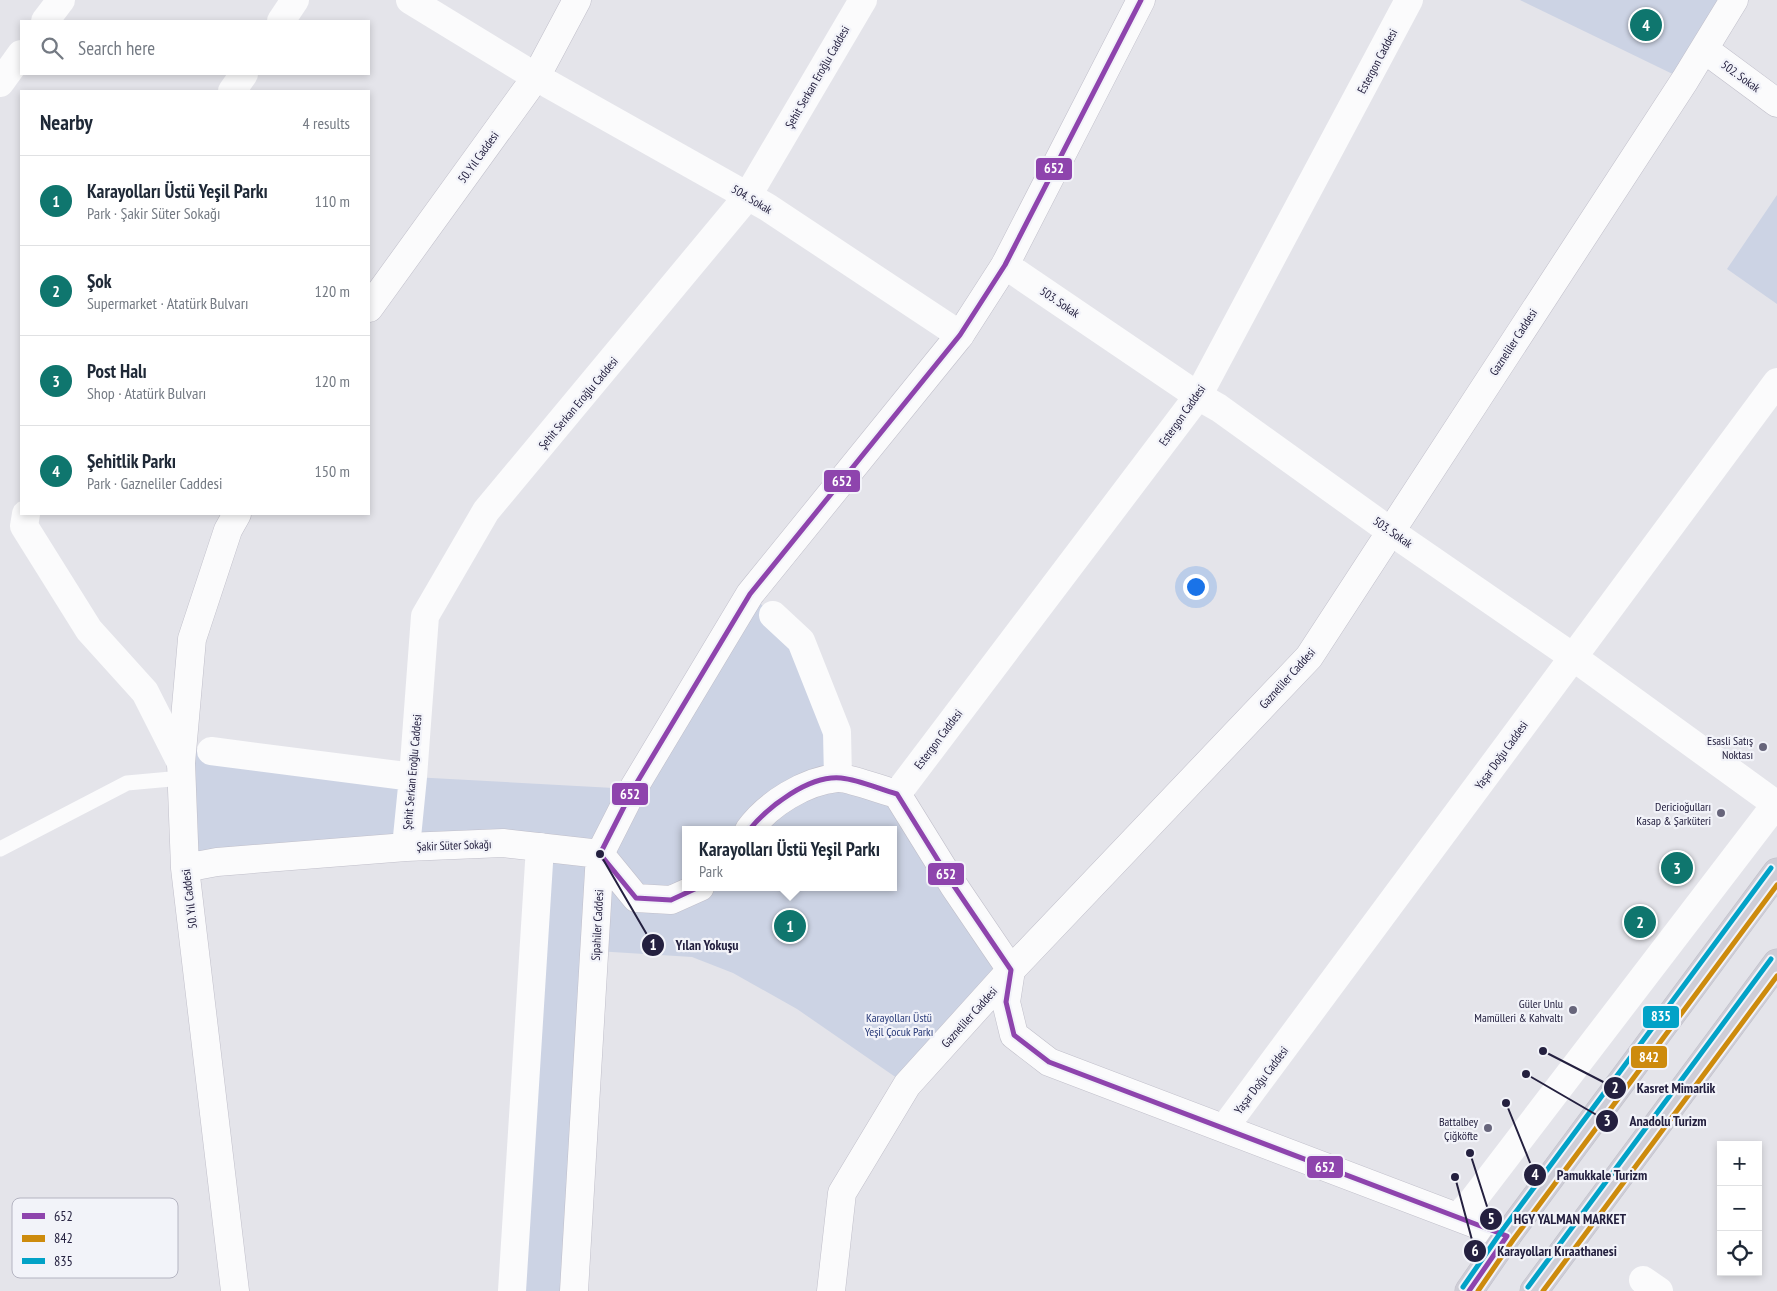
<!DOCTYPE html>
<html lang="en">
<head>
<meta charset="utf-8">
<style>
	body { margin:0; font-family:"PT Sans Narrow",sans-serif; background:#f2f2f3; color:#1f2937 }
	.controls { position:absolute; right:15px; bottom:15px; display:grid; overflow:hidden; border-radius:0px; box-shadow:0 2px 8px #0003 }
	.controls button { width:45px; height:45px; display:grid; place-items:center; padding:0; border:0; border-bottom:1px solid #e0e1e3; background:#fff; color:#1f2937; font:25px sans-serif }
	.you { position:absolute; left:1195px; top:586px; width:18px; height:18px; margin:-12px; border:4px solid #fff; border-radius:50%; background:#1a73e8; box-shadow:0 0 0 8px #1a73e833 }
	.badge { display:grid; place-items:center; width:32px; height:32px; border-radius:50%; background:#0f766e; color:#fff; font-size:16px; font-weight:700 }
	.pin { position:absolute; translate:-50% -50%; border:2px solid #fff; box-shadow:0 1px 5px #0006 }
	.popup { position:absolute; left:682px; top:826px; width:215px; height:65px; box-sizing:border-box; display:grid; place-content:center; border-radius:0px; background:#fff; filter:drop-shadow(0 1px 4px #0005); font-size:16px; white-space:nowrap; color:#747a83 }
	.popup b { font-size:19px; color:#1f2937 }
	.popup::after { content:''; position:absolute; left:50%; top:100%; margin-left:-10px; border:10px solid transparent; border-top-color:#fff }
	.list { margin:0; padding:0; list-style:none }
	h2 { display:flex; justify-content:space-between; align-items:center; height:65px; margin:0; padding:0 20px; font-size:21px }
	h2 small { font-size:16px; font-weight:400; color:#747a83 }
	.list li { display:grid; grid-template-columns:32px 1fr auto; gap:15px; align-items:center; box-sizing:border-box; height:90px; padding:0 20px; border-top:1px solid #e0e1e3 }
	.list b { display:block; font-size:19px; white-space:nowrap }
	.list p { margin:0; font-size:16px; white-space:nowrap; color:#747a83 }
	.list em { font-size:16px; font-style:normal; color:#747a83 }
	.icon { flex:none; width:28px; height:28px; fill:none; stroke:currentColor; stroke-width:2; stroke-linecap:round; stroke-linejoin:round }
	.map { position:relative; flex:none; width:1777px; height:1291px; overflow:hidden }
	.search { position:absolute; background:#fff; box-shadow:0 2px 8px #0003; left:20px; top:20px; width:350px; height:55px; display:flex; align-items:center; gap:12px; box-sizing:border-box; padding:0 18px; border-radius:0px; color:#747a83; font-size:19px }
	.panel { position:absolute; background:#fff; box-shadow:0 2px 8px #0003; left:20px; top:90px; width:350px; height:425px; border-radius:0px }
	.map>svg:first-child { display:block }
	.green { fill:#ccd3e4; fill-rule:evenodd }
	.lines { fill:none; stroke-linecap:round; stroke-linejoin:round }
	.secondary-casing { stroke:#c0bfca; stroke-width:29 }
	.primary-casing { stroke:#c1c0ca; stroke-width:29 }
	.lane { stroke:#fbfbfc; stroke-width:15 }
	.street { stroke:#fbfbfc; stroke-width:28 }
	.secondary { stroke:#fbfbfc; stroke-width:28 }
	.primary { stroke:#cecdd6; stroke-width:28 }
	.bus-1-casing { stroke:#f2f3f9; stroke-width:9 }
	.bus-2-casing { stroke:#f2f3f9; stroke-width:9 }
	.bus-3-casing { stroke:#f2f3f9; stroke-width:9 }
	.bus-1 { stroke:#8e44ad; stroke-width:5 }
	.bus-2 { stroke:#cd8b0d; stroke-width:5 }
	.bus-3 { stroke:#02a2c7; stroke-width:5 }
	.poi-dot { fill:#67657b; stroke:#f2f3f9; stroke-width:2 }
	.labels { text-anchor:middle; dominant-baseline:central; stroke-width:4.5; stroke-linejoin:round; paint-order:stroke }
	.street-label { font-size:12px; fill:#24203f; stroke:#f2f3f9 }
	.poi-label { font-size:12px; fill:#24203f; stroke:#f2f3f9; text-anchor:end }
	.park-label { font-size:12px; fill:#273978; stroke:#f2f3f9 }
	.key { fill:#f2f3f9; stroke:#b4b4c1; stroke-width:1 }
	.key-label { font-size:14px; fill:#24203f }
	.leader { fill:none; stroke:#24203f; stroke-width:2 }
	.callout-dot { fill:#24203f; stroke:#f2f3f9; stroke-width:2 }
	.mark-label { font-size:15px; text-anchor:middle; font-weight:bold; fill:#fff }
	.callout-label { font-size:14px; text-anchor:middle; font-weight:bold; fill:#24203f; stroke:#f2f3f9; stroke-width:4.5; stroke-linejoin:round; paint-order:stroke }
	.line-badge { stroke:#f2f3f9; stroke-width:2 }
	.badge-label { font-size:14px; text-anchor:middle; font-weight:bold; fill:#fff }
</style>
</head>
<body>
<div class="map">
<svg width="1777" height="1291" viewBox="0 0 1777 1291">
	<rect width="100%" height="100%" fill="#e4e4ea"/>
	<!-- green -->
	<path class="green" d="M1520,0h214l-49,80z
		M1777,195v109l-50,-35z
		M750,594l51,47 38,137 58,16 114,176 -104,115 -110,-76 -64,-36 -41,-16 -96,-6 -22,340h-62l28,-444 -355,21 -4,-122 232,31 219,12zM686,830h208v57h-208z"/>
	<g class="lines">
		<defs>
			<path id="secondary" d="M1704,49l73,54
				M369,308l167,-231 41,-77
				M749,830c19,-26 56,-49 88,-52 11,-1 47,13 60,16l57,92 57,84 -5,32 8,33 35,27 458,174
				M185,868l32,-6 189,-15 97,-4 97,11 36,44 35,2 29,-13
				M235,1291l-50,-423 -4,-105 11,-124 36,-109 9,-16
				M574,1291l26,-437 33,-65 117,-195 210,-259 45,-70 136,-265
				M831,1291l11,-98 65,-108 104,-115 298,-313 376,-577 49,-80"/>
			<path id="primary" d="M1469,1291l38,-55 270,-364
				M1534,1291l243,-328"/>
		</defs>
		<!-- secondary casing -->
		<use href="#secondary" class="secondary-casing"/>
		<!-- primary casing -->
		<use href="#primary" class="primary-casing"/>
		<!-- lane -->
		<path class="lane" d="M0,849l127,-66 55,-5"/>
		<!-- street -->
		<path class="street" d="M410,0l126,77 231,130 193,128
			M45,21l16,-21
			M281,21l14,-21
			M0,83l21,-29
			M232,91l12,-17
			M1005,265l193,131 21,12 171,123 183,126 204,148
			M26,514l-2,12 65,104 56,62 36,71
			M773,615l28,26 36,91 1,46
			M211,751l202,26
			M897,794l301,-398 211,-396
			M406,847l7,-70 12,-161 61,-105 261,-314 116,-197
			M1225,1127l552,-745
			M1458,1216l12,-12 306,-400
			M1643,1280l16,11
			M512,1291l28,-444"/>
		<!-- secondary -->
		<use href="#secondary" class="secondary"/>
		<!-- primary -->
		<use href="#primary" class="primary"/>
		<defs>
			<path id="bus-1" d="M749,830c20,-24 60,-55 92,-52 19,2 38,11 56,16l57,92 57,84 -5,32 8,33 35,27 458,174 -38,55
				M699,887l-28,13 -35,-2 -36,-44 33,-65 117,-195 210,-259 45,-70 136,-265"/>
			<path id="bus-2" d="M1478,1291l35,-51 264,-355
				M1543,1291l234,-315"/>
			<path id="bus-3" d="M1463,1287l38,-55 270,-364
				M1528,1287l243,-328"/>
		</defs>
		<!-- bus-1 casing -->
		<use href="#bus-1" class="bus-1-casing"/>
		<!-- bus-2 casing -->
		<use href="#bus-2" class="bus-2-casing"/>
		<!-- bus-3 casing -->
		<use href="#bus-3" class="bus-3-casing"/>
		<!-- bus-1 -->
		<use href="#bus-1" class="bus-1"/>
		<!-- bus-2 -->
		<use href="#bus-2" class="bus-2"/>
		<!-- bus-3 -->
		<use href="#bus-3" class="bus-3"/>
	</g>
	<!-- markers -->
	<g class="poi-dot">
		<circle cx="1763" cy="747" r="5"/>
		<circle cx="1721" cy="813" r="5"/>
		<circle cx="1573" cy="1010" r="5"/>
		<circle cx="1488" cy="1128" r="5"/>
	</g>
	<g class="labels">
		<!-- street labels -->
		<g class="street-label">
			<text transform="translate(1377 61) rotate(-62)">Estergon Caddesi</text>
			<text transform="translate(1741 76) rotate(36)">502. Sokak</text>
			<text transform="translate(817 77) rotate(-60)">Şehit Serkan Eroğlu Caddesi</text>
			<text transform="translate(478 157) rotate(-54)">50. Yıl Caddesi</text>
			<text transform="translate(752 199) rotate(31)">504. Sokak</text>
			<text transform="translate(1060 302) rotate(34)">503. Sokak</text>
			<text transform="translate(1513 342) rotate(-57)">Gazneliler Caddesi</text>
			<text transform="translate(578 403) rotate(-50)">Şehit Serkan Eroğlu Caddesi</text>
			<text transform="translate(1182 415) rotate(-55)">Estergon Caddesi</text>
			<text transform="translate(1393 532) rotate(35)">503. Sokak</text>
			<text transform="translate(1287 678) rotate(-48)">Gazneliler Caddesi</text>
			<text transform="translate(938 739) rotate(-53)">Estergon Caddesi</text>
			<text transform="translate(1501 755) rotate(-54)">Yaşar Doğu Caddesi</text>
			<text transform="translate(412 772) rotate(-85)">Şehit Serkan Eroğlu Caddesi</text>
			<text transform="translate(454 845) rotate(-2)">Şakir Süter Sokağı</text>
			<text transform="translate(189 899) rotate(-97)">50. Yıl Caddesi</text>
			<text transform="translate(597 925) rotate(-87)">Sipahiler Caddesi</text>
			<text transform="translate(969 1017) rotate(-48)">Gazneliler Caddesi</text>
			<text transform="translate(1261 1080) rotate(-53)">Yaşar Doğu Caddesi</text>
		</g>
		<!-- poi labels -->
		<g class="poi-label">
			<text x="1753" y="740">Esasli Satış<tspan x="1753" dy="14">Noktası</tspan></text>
			<text x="1711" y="806">Dericioğulları<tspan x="1711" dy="14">Kasap &amp; Şarküteri</tspan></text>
			<text x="1563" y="1003">Güler Unlu<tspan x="1563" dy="14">Mamülleri &amp; Kahvaltı</tspan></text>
			<text x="1478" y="1121">Battalbey<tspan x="1478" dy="14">Çiğköfte</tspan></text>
		</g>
		<!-- park labels -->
		<g class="park-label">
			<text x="899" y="1017">Karayolları Üstü<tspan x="899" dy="14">Yeşil Çocuk Parkı</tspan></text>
		</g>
	</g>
	<!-- legend -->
	<rect x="12" y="1198" width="166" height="80" rx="8" class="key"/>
	<rect x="22" y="1213" width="23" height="6" fill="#8e44ad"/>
	<rect x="22" y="1235" width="23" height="7" fill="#cd8b0d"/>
	<rect x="22" y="1258" width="23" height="6" fill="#02a2c7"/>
	<g class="key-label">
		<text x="54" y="1221">652</text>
		<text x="54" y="1243">842</text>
		<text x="54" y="1266">835</text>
	</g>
	<!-- callouts -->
	<path class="leader" d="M600 854L653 945M1543 1051L1615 1088M1526 1074L1607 1121M1506 1103L1535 1175M1470 1153L1491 1219M1455 1177L1475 1251"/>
	<g class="callout-dot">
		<circle cx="600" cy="854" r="5"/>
		<circle cx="1543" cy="1051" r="5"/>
		<circle cx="1526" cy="1074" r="5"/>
		<circle cx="1506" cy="1103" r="5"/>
		<circle cx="1470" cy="1153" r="5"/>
		<circle cx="1455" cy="1177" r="5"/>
		<circle cx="653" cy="945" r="12"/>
		<circle cx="1615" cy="1088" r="12"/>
		<circle cx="1607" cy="1121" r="12"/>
		<circle cx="1535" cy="1175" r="12"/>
		<circle cx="1491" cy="1219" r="12"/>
		<circle cx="1475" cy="1251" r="12"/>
	</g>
	<g class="mark-label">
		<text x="653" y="950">1</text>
		<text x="1615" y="1093">2</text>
		<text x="1607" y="1126">3</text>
		<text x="1535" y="1180">4</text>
		<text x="1491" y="1224">5</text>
		<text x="1475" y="1256">6</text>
	</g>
	<g class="callout-label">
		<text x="707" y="950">Yılan Yokuşu</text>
		<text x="1676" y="1093">Kasret Mimarlik</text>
		<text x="1668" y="1126">Anadolu Turizm</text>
		<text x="1602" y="1180">Pamukkale Turizm</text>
		<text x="1570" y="1224">HGY YALMAN MARKET</text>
		<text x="1557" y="1256">Karayolları Kıraathanesi</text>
	</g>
	<g class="line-badge">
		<rect x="1035" y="157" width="38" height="24" rx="5" fill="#8e44ad"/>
		<rect x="823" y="469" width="38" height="24" rx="5" fill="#8e44ad"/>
		<rect x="611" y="782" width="38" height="24" rx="5" fill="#8e44ad"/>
		<rect x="927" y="862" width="38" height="24" rx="5" fill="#8e44ad"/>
		<rect x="1642" y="1005" width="38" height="24" rx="5" fill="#02a2c7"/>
		<rect x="1630" y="1045" width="38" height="24" rx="5" fill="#cd8b0d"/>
		<rect x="1306" y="1155" width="38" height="24" rx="5" fill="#8e44ad"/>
	</g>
	<g class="badge-label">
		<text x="1054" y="173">652</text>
		<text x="842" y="486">652</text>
		<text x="630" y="799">652</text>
		<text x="946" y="879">652</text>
		<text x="1661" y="1021">835</text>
		<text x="1649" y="1062">842</text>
		<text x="1325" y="1172">652</text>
	</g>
</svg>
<div class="controls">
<button>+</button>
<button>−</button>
<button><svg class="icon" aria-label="locate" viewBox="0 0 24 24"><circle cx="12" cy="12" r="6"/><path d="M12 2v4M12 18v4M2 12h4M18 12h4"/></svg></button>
</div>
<div class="you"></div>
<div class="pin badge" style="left:790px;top:926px">1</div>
<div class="popup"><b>Karayolları Üstü Yeşil Parkı</b>Park</div>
<div class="pin badge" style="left:1640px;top:922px">2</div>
<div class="pin badge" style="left:1677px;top:868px">3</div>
<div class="pin badge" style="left:1646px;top:25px">4</div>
<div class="search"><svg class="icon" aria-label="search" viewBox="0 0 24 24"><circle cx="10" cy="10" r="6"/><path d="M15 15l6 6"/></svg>Search here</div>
<section class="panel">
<h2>Nearby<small>4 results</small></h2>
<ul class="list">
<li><span class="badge">1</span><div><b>Karayolları Üstü Yeşil Parkı</b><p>Park · Şakir Süter Sokağı</p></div><em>110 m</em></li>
<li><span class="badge">2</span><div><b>Şok</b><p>Supermarket · Atatürk Bulvarı</p></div><em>120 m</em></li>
<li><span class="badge">3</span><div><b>Post Halı</b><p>Shop · Atatürk Bulvarı</p></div><em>120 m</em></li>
<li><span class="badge">4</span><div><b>Şehitlik Parkı</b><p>Park · Gazneliler Caddesi</p></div><em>150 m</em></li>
</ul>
</section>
</div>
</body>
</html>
